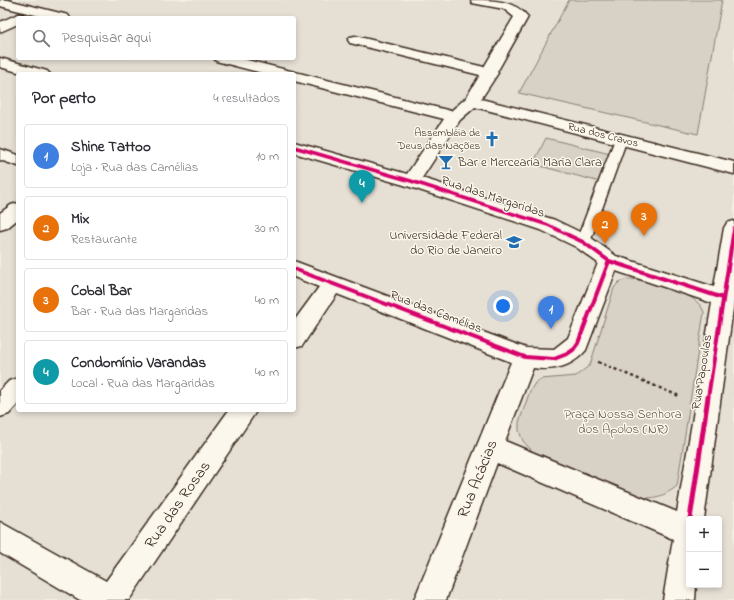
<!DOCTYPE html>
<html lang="pt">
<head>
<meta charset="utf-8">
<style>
	body { margin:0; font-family:"Indie Flower",sans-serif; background:#f7f7f7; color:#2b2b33 }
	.controls { position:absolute; right:12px; bottom:12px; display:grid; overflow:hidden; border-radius:4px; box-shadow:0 2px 6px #0003 }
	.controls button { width:36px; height:36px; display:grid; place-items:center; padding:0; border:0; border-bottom:1px solid #e1e1e2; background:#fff; color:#2b2b33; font:20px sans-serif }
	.you { position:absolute; left:503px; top:306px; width:14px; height:14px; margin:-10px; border:3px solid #fff; border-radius:50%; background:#1a73e8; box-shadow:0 0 0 6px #1a73e833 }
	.badge { display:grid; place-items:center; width:26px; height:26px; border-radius:50%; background:#7c3aed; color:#fff; font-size:13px; font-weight:700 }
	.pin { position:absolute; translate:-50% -33px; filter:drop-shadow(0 1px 2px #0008) }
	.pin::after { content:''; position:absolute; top:21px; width:14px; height:12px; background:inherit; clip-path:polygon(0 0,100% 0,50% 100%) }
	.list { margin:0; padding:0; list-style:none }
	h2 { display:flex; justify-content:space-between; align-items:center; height:52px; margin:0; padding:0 16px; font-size:17px }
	h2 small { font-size:13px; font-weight:400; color:#7c7c81 }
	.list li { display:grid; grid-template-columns:26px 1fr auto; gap:12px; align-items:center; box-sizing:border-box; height:64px; margin:0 8px 8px; padding:0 8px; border:1px solid #e1e1e2; border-radius:4px }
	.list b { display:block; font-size:15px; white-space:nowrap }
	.list p { margin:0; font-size:13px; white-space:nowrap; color:#7c7c81 }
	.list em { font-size:13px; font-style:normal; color:#7c7c81 }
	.icon { flex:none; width:22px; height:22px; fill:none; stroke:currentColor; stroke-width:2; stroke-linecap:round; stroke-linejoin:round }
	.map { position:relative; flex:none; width:734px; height:600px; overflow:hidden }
	.search { position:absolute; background:#fff; box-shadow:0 2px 6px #0003; left:16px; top:16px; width:280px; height:44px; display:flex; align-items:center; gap:10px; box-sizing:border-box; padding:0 14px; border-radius:4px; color:#7c7c81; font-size:15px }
	.panel { position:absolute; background:#fff; box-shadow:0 2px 6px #0003; left:16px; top:72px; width:280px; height:340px; border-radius:4px }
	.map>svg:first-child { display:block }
	.built { fill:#e5dfd4; fill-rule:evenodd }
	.green { fill:#d8d1c6; stroke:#8a7e72 }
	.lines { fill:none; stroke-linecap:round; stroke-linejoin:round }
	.lane-casing { stroke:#3b2a1e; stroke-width:3 }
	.street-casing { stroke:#3b2a1e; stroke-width:3 }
	.path { stroke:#3b2a1e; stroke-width:2.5; stroke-dasharray:3 3; stroke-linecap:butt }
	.lane { fill:#fbf7ec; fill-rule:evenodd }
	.street { fill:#fbf7ec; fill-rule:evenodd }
	.cycleway-far2-casing { stroke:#fbf7ec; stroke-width:5.5 }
	.cycleway-far1-casing { stroke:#fbf7ec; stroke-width:6 }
	.cycleway-casing { stroke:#fbf7ec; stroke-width:8 }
	.cycleway-far2 { stroke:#d6006c; stroke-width:3.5 }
	.cycleway-far1 { stroke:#d6006c; stroke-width:4 }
	.cycleway { stroke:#d6006c; stroke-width:5 }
	.labels { text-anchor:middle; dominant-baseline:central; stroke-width:3; stroke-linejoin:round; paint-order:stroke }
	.far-poi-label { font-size:11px; fill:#3b2a1e; stroke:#fbf7ec; text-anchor:end }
	.far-street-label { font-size:11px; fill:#3b2a1e; stroke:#fbf7ec }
	.poi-label { font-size:13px; fill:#3b2a1e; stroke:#fbf7ec; text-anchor:start }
	.street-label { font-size:13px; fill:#3b2a1e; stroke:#fbf7ec }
	.park-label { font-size:13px; fill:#625448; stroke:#fbf7ec }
	.near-street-label { font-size:16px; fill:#3b2a1e; stroke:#fbf7ec }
</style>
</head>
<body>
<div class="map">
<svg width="734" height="600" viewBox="0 0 734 600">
	<rect width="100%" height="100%" fill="#f3efe4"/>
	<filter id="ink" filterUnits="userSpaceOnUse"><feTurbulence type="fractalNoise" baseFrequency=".025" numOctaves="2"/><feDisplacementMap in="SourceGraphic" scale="8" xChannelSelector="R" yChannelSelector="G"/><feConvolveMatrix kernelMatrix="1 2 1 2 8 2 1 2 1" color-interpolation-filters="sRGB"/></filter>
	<g filter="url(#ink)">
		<!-- built -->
		<path class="built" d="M0,0h734v600h-734zM18,18h276v40h-276zM18,74h276v336h-276zM689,519h30v66h-30z"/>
		<!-- green -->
		<path class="green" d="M569,0h153l-24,134 -179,-41z
			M546,138l64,16 -10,28 -67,-18z
			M627,279c20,0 70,12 77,33l-27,174c-11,9 -19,12 -33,12l-112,-47 -9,-10 -4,-10v-9l11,-31 5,-8 6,-4 35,-3 14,-11 24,-77 5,-6z"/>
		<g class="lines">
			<defs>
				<path id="lane" d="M621,135l6,4 -37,103 -2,4 -5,1 -5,-1 -2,-4 39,-103z"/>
				<path id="street" d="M0,0h8l60,15 2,3h-23l-47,-12z
					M471,0c21,0 44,0 57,17l-31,55 1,1 -17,26 253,63v12l-259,-67 -15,13 -38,58 133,42 35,17 26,19 98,31 10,-59 3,-5 7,-2v80l-30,218h-15v66h7l-1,15h-32l10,-61 -176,-76 -51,137h-32l97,-238 -174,-68 -35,52 -8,2v-27l25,-34 -25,-10v-16l232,87 28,1 14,-11 30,-75 -22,-16 -35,-17 -137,-45 -110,-32v-11l113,32 37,-55 -150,-38v-7h-28l-50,-13 -2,-3h25l212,53 15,-13 14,-23 -130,-32 -2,-3 2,-3 5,-1 129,31 30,-50 -10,-8 -32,-6zM616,271l96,32 -35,209 -172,-71 28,-73c21,3 39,-1 53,-18z
					M18,14l5,1 2,3h-7v6l-18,8v-10z
					M0,58l47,13 3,3h-25l-25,-7z
					M0,149l18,6v11l-18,-6z
					M18,203v16l-11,9 -7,2v-17l11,-8z
					M18,378v26l-9,10 -9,3v-27l9,-9z
					M229,410h28l-128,190h-49l-80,-47v-31l106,59z"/>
			</defs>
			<!-- lane casing -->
			<use href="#lane" class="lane-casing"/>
			<!-- street casing -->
			<use href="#street" class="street-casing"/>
			<!-- path -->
			<path class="path" d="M598,362l81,34"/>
			<!-- lane -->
			<use href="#lane" class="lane"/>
			<!-- street -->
			<use href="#street" class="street"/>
			<defs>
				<path id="cycleway-far2" d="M294,147l117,34 137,44 22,11
					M733,236l1,-8"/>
				<path id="cycleway-far1" d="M568,235l15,7 26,19 114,37
					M294,269l231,88 29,2 13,-5 6,-4 5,-7 31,-82
					M708,398l25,-163"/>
				<path id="cycleway" d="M690,519l18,-122"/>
			</defs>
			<!-- cycleway-far2 casing -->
			<use href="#cycleway-far2" class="cycleway-far2-casing"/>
			<!-- cycleway-far1 casing -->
			<use href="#cycleway-far1" class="cycleway-far1-casing"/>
			<!-- cycleway casing -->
			<use href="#cycleway" class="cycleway-casing"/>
			<!-- cycleway-far2 -->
			<use href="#cycleway-far2" class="cycleway-far2"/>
			<!-- cycleway-far1 -->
			<use href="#cycleway-far1" class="cycleway-far1"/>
			<!-- cycleway -->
			<use href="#cycleway" class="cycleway"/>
		</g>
	</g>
	<!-- icons -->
	<defs>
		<symbol id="church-bare" viewBox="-9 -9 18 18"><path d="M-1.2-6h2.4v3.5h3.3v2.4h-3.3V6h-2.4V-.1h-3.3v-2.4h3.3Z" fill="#1f6fb2" stroke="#fbf7ec" stroke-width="2.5" paint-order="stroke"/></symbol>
		<symbol id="bar-bare" viewBox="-9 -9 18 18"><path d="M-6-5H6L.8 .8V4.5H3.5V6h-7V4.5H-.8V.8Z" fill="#1f6fb2" stroke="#fbf7ec" stroke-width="2.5" paint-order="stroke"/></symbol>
		<symbol id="university-bare" viewBox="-9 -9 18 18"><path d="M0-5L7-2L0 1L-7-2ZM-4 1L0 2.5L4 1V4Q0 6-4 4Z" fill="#1f6fb2" stroke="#fbf7ec" stroke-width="2.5" paint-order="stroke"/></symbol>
	</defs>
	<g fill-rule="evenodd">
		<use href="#church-bare" x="481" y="128" width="22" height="22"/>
		<use href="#bar-bare" x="435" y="151" width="22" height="22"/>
		<use href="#university-bare" x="503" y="231" width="22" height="22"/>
	</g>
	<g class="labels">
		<!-- far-poi labels -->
		<g class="far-poi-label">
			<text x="480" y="133">Assembléia de<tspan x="480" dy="13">Deus das Nações</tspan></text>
		</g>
		<!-- far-street labels -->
		<g class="far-street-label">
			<text transform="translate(603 135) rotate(14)">Rua dos Cravos</text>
		</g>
		<!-- poi labels -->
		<g class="poi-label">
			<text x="458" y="162">Bar e Mercearia Maria Clara</text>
			<text x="502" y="235" text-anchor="end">Universidade Federal<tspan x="502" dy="15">do Rio de Janeiro</tspan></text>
		</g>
		<!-- street labels -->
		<g class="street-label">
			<text transform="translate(493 197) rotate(18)">Rua das Margaridas</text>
			<text transform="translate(436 312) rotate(21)">Rua das Camélias</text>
			<text transform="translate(702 372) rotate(-81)">Rua Papoulas</text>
		</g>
		<!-- park labels -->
		<g class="park-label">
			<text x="623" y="414">Praça Nossa Senhora<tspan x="623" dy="15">dos Apolos (NR)</tspan></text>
		</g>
		<!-- near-street labels -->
		<g class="near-street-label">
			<text transform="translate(478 479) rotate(-68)">Rua Acácias</text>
			<text transform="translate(178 505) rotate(-55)">Rua das Rosas</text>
		</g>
	</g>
</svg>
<div class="controls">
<button>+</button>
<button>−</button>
</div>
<div class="you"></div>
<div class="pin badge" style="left:551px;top:329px;background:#3f7fe0">1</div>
<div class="pin badge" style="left:605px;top:244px;background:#e8710a">2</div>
<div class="pin badge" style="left:644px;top:236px;background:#e8710a">3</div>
<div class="pin badge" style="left:362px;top:203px;background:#0f9aa8">4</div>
<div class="search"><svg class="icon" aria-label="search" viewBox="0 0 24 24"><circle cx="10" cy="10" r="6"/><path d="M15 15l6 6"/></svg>Pesquisar aqui</div>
<section class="panel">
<h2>Por perto<small>4 resultados</small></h2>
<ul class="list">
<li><span class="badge" style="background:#3f7fe0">1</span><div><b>Shine Tattoo</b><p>Loja · Rua das Camélias</p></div><em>10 m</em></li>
<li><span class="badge" style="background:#e8710a">2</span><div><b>Mix</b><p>Restaurante</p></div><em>30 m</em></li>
<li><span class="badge" style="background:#e8710a">3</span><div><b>Cobal Bar</b><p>Bar · Rua das Margaridas</p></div><em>40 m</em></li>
<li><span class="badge" style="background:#0f9aa8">4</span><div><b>Condomínio Varandas</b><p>Local · Rua das Margaridas</p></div><em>40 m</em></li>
</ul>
</section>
</div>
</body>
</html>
